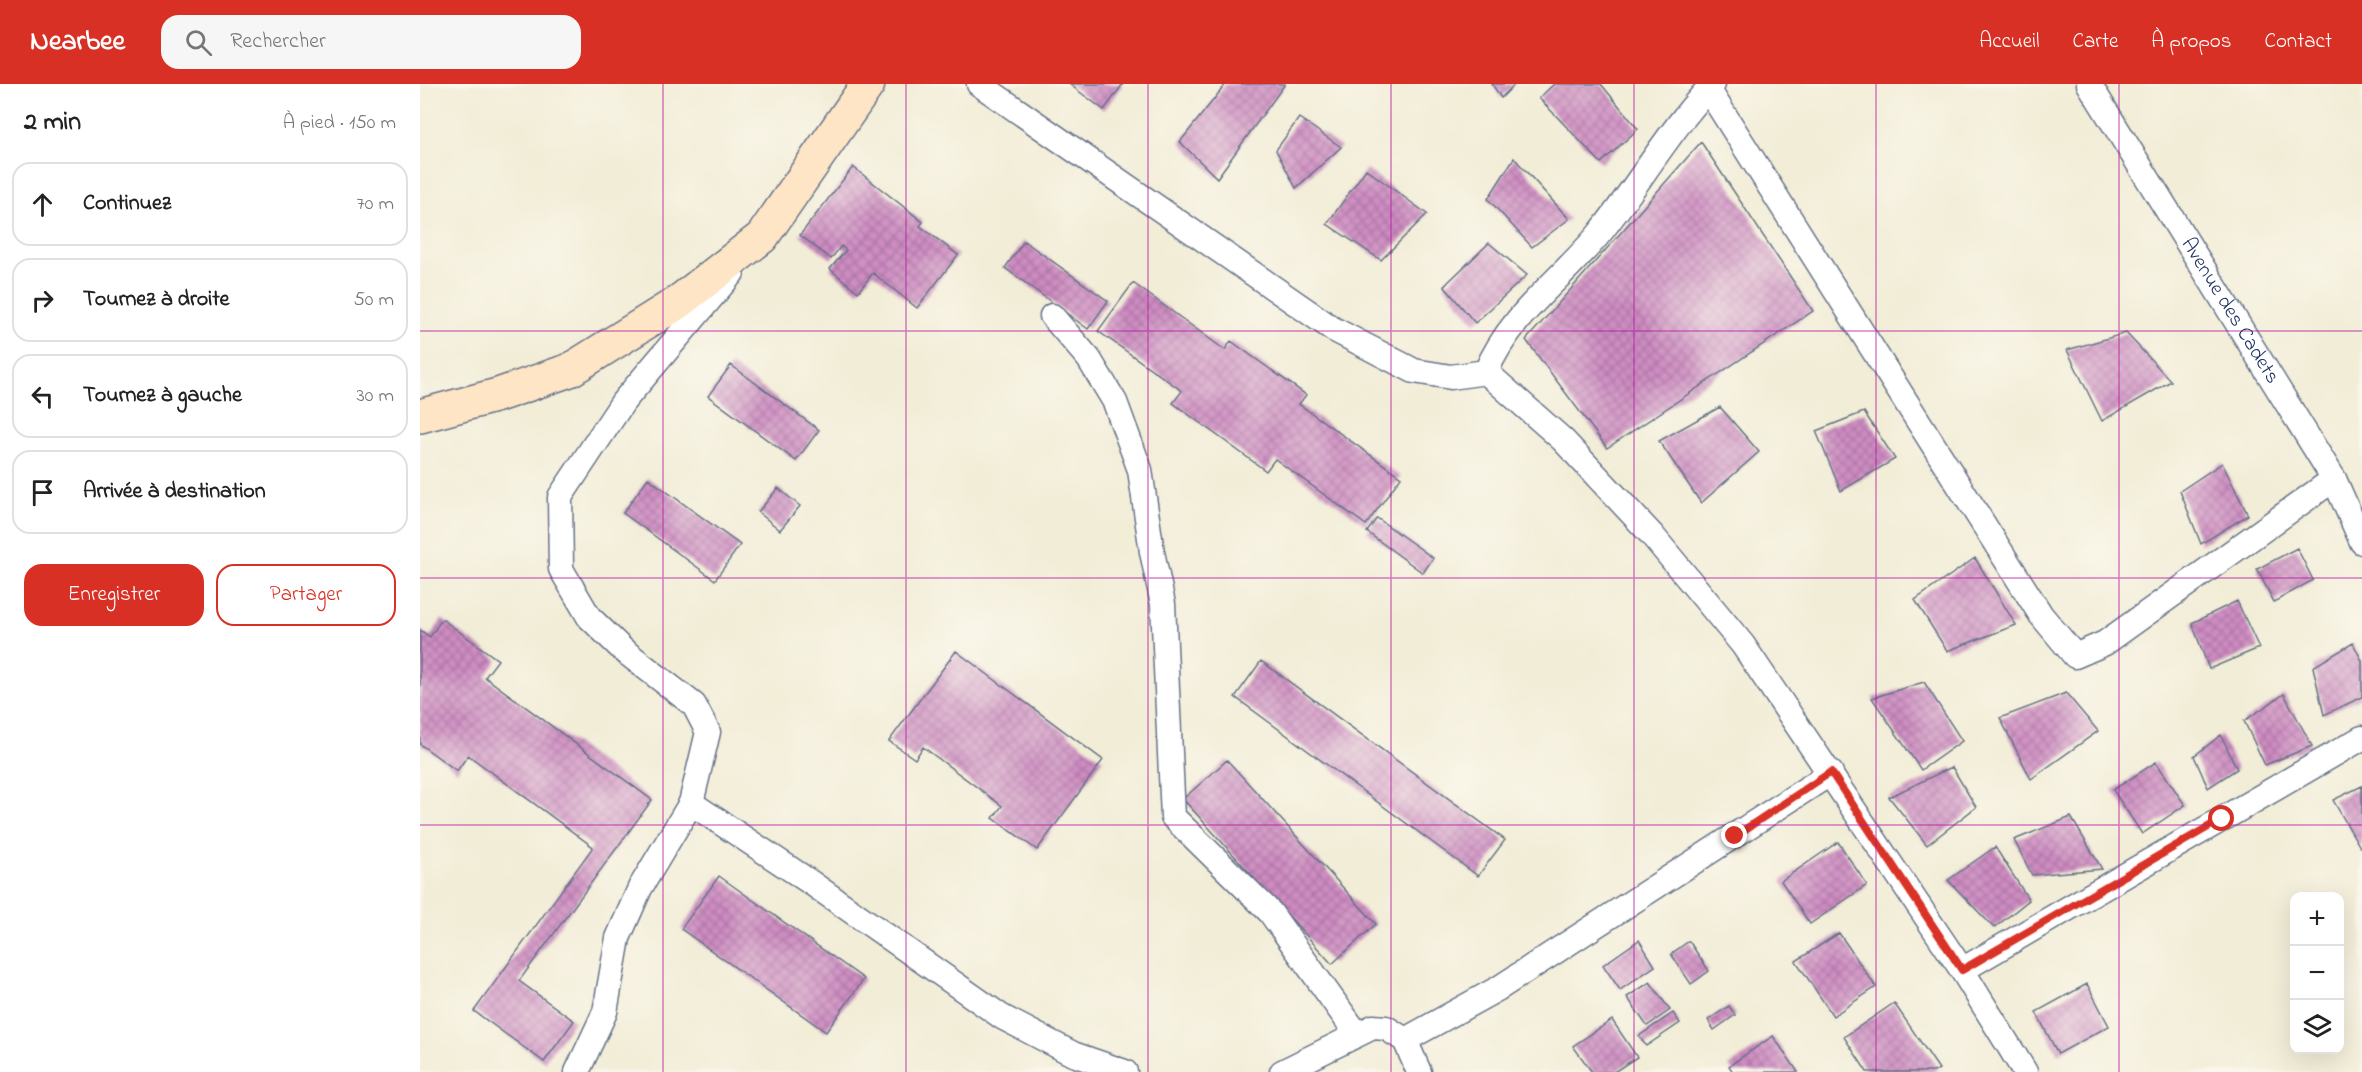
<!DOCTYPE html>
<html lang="fr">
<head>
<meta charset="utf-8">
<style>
	body { margin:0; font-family:"Indie Flower",sans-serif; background:#f6f6f6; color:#222 }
	.controls { position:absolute; right:18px; bottom:18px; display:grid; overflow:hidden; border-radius:12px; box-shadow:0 6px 24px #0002 }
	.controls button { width:54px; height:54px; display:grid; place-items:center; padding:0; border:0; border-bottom:2px solid #e0e0e0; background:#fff; color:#222; font:30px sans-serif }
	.stop { position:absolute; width:18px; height:18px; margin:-14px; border:4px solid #d93025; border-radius:50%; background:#fff }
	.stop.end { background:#d93025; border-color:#fff; box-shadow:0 2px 6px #0008 }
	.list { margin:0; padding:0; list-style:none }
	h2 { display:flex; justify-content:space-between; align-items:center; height:78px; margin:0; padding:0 24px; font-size:26px }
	h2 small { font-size:20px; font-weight:400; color:#767676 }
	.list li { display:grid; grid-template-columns:39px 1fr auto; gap:18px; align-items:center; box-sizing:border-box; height:84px; margin:0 12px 12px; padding:0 12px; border:2px solid #e0e0e0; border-radius:18px }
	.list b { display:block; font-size:22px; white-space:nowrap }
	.list em { font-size:20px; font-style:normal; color:#767676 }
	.actions { display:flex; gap:12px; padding:18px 24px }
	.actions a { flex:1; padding:14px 0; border:2px solid #d93025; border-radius:18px; text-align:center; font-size:21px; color:#d93025 }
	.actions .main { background:#d93025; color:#fff }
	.icon { flex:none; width:33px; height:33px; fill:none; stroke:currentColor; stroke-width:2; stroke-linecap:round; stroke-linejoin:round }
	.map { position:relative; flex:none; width:1942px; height:988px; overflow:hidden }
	header { display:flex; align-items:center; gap:36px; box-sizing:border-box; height:84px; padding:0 30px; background:#d93025; color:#fff }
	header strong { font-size:28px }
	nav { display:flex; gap:33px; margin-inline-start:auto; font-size:21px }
	.search { width:420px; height:54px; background:#f6f6f6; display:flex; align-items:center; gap:15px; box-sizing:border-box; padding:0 21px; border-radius:18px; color:#767676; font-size:22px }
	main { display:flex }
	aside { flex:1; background:#fff }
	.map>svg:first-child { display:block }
	.building { fill:url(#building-cross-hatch) }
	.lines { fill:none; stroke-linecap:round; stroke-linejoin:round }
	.street-casing { stroke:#667288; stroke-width:27 }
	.secondary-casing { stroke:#667288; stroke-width:36 }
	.street { stroke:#fff; stroke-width:24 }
	.secondary { stroke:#fde5c5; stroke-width:33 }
	.route { stroke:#d93025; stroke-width:8 }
	.grid { fill:none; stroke:#b5179e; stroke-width:1.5; stroke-opacity:0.55 }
	.labels { text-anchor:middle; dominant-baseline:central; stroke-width:6; stroke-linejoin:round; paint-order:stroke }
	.street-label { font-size:21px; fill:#1b2f5e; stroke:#fbf7ec }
</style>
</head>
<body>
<header>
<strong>Nearbee</strong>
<div class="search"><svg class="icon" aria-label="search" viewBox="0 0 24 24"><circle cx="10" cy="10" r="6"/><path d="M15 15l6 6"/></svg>Rechercher</div>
<nav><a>Accueil</a><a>Carte</a><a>À propos</a><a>Contact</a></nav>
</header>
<main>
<aside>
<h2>2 min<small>À pied · 150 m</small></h2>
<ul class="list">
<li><svg class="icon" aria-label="ahead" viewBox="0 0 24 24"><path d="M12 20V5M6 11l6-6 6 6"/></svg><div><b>Continuez</b></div><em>70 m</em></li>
<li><svg class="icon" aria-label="right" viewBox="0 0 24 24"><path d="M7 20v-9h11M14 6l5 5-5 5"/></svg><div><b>Tournez à droite</b></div><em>50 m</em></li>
<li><svg class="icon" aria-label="left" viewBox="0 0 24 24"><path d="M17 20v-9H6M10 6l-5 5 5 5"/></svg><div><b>Tournez à gauche</b></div><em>30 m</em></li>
<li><svg class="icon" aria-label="arrive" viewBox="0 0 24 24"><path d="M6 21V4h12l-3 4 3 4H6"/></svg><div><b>Arrivée à destination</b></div></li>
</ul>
<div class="actions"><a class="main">Enregistrer</a><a>Partager</a></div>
</aside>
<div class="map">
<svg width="1942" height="988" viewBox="0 0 1942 988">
	<defs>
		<pattern id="building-cross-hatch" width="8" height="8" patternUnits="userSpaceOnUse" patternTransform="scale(1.5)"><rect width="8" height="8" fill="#cf8cc2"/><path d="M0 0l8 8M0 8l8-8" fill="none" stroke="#a773a1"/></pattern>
	</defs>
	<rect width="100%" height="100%" fill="#fbf7ec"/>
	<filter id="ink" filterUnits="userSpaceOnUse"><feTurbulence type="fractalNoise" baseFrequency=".0167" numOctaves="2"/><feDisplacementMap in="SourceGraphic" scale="12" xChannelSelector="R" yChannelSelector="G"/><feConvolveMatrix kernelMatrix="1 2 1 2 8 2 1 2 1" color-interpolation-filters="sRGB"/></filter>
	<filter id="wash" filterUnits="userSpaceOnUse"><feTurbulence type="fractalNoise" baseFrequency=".008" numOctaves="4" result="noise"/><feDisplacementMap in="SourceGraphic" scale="24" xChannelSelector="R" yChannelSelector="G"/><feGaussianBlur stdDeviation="1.35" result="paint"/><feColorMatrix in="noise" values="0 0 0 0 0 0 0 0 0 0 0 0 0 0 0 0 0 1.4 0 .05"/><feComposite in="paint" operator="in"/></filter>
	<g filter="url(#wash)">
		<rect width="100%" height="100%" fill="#f2edd7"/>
		<g id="blocks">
			<!-- building -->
			<path class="building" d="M649,0h54l-19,26z
				M806,0h59l-68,94 -37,-36z
				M1072,0h23l-14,14z
				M1134,0h47l37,45 -37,34 -62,-65z
				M879,34l42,29 -45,41 -20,-38z
				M1281,58l112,169 -206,137 -81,-108z
				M1094,74l55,61 -37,28 -44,-48z
				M433,83l70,55 -3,4 38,29 -41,53 -44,-35 -15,19 -28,-23 16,-19 -5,-4 -10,13 -31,-24z
				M946,85l61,45 -46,46 -54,-36z
				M604,157l84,60 -20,28 -83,-61z
				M1069,159l38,32 -52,48 -31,-37z
				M713,199l92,67 6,-9 75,54 -7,9 102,73 -35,48 -91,-66 -9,12 -93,-68 9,-12 -84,-60z
				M1706,249l45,48 -69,40 -35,-71z
				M311,281l88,65 -23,31 -88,-65z
				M1300,323l39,45 -58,51 -42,-62z
				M1444,328l31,47 -54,32 -25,-60z
				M1802,379l26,52 -47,29 -21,-53z
				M228,394l92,67 -25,35 -92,-67z
				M358,404l22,18 -20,24 -22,-18z
				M957,434l56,40 -10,15 -56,-41z
				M1877,464l16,32 -39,22 -17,-33z
				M1555,474l41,67 -69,26 -32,-51z
				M1817,517l22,47 -50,21 -17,-46z
				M22,535l56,41 -13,17 167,123 -133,181 55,40 -30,41 -70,-51 119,-164 -125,-92 -11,16 -37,-27v-114l10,7z
				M1933,559l9,18v36l-38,18 -11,-48z
				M536,567l147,109 -66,90 -44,-32 9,-12 -79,-59 -8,12 -26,-18z
				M841,577l244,179 -27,36 -243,-179z
				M1504,598l38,59 -41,29 -49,-72z
				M1646,609l32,38 -67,48 -31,-61z
				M1864,610l28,52 -47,19 -21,-44z
				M1801,651l16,34 -29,19 -14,-32z
				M807,676l149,164 -44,40 -149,-165z
				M1736,678l29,43 -43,29 -29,-44z
				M1532,683l24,40 -49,38 -38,-48z
				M1942,702v60l-2,1 -27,-47z
				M1651,733l31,52 -70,6 -18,-35z
				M1418,758l29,43 -57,39 -29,-43z
				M1575,763l34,53 -35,28 -46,-48z
				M299,792l145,103 -38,53 -145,-103z
				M1419,849l37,54 -43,29 -37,-55z
				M1219,856l16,26 -35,24 -17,-25z
				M1269,857l20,30 -18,13 -20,-30z
				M1230,898l20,28 -23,16 -20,-29z
				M1667,900l22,42 -51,28 -22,-42z
				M1474,919l45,66 -5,3h-67l-23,-35z
				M1309,922l6,9 -21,15 -6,-10z
				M1253,929l7,10 -34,23 -7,-10z
				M1192,936l25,37 -23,15h-22l-19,-26z
				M1353,952l25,36h-65l-4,-6z"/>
		</g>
	</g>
	<g filter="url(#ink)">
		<use href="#blocks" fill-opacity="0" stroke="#667288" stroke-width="1.5"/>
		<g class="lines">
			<defs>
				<g id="street">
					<path d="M559,0l354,245 81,42 37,6 35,-5"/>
					<path id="s1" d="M1669,0l245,395 28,63"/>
					<path d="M1288,5l333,526 34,41 30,-13 229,-164"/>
					<path d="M632,232l37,43 26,43 25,68 12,82 11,52 10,213 97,95 87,122"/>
					<path d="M1066,288l77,68 89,95 91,110 219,325 63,102"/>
					<path d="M1066,288c24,-58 74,-91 113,-138 38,-47 72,-107 114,-150"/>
					<path d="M271,719l119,79 192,135 71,37 52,18"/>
					<path d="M1542,886l400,-232"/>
					<path d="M985,956l94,-52 332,-215"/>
					<path d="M985,956l14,32"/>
					<path d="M157,988l28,-60 13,-74 22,-50 51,-85 17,-71 -14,-27 -71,-55 -34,-33 -28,-48 -1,-72 63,-95 109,-129"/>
					<path d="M862,988l91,-45 13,1 19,12"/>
				</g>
				<path id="secondary" d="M0,332l78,-21 72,-25 107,-67 85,-66 106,-153"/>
			</defs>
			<!-- street casing -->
			<use href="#street" class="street-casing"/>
			<!-- secondary casing -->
			<use href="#secondary" class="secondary-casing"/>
			<!-- street -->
			<use href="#street" class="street"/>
			<!-- secondary -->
			<use href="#secondary" class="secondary"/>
		</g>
	</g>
	<g class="lines" filter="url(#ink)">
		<!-- route -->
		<path class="route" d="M1315,752l96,-64 131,198 260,-151"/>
	</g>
	<!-- grid -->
	<path class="grid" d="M243,0v988M486,0v988M728,0v988M971,0v988M1214,0v988M1456,0v988M1699,0v988M0,247h1942M0,494h1942M0,741h1942"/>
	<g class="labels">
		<!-- street labels -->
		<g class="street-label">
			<text stroke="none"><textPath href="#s1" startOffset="267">Avenue des Cadets</textPath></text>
		</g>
	</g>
</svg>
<div class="controls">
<button>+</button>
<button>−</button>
<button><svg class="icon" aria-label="layers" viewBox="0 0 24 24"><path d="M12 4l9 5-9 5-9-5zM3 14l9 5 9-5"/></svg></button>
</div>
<div class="stop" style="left:1802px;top:735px"></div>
<div class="stop end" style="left:1315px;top:752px"></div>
</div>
</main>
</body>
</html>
